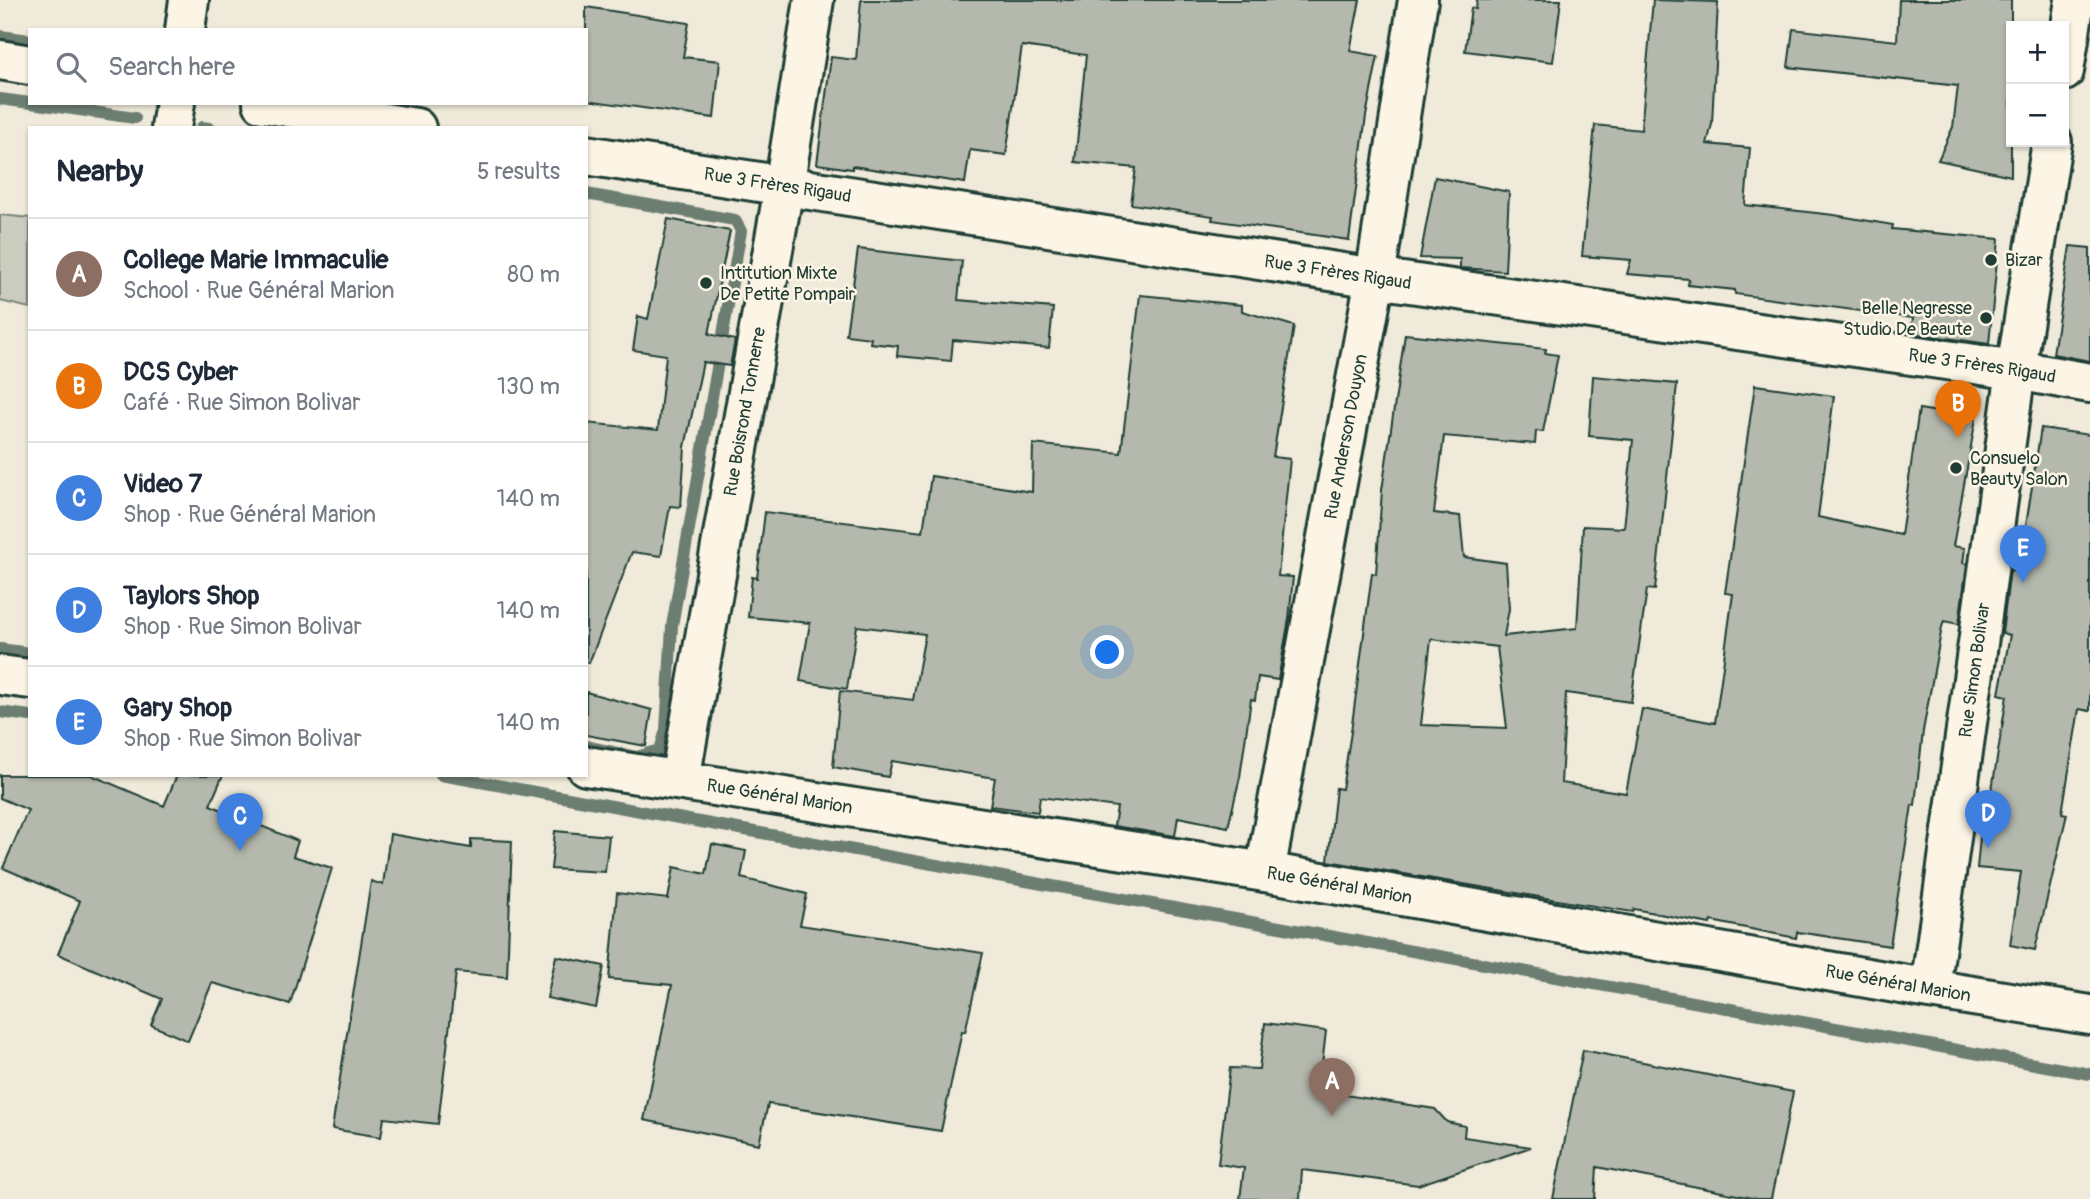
<!DOCTYPE html>
<html lang="en">
<head>
<meta charset="utf-8">
<style>
	body { margin:0; font-family:Pangolin,sans-serif; background:#f2f2f3; color:#1f2937 }
	.controls { position:absolute; right:21px; top:21px; display:grid; overflow:hidden; border-radius:0px; box-shadow:0 2px 5px #0004 }
	.controls button { width:63px; height:63px; display:grid; place-items:center; padding:0; border:0; border-bottom:2px solid #e0e1e3; background:#fff; color:#1f2937; font:35px sans-serif }
	.you { position:absolute; left:1108px; top:653px; width:24px; height:24px; margin:-18px; border:5px solid #fff; border-radius:50%; background:#1a73e8; box-shadow:0 0 0 10px #1a73e833 }
	.badge { display:grid; place-items:center; width:46px; height:46px; border-radius:50%; background:#b45309; color:#fff; font-size:23px; font-weight:700 }
	.pin { position:absolute; translate:-50% -58px; filter:drop-shadow(0 2px 4px #0008) }
	.pin::after { content:''; position:absolute; top:37px; width:24px; height:21px; background:inherit; clip-path:polygon(0 0,100% 0,50% 100%) }
	.list { margin:0; padding:0; list-style:none }
	h2 { display:flex; justify-content:space-between; align-items:center; height:91px; margin:0; padding:0 28px; font-size:30px }
	h2 small { font-size:23px; font-weight:400; color:#747a83 }
	.list li { display:grid; grid-template-columns:46px 1fr auto; gap:21px; align-items:center; box-sizing:border-box; height:112px; padding:0 28px; border-top:2px solid #e0e1e3 }
	.list b { display:block; font-size:26px; white-space:nowrap }
	.list p { margin:0; font-size:23px; white-space:nowrap; color:#747a83 }
	.list em { font-size:23px; font-style:normal; color:#747a83 }
	.icon { flex:none; width:38px; height:38px; fill:none; stroke:currentColor; stroke-width:2; stroke-linecap:round; stroke-linejoin:round }
	.map { position:relative; flex:none; width:2090px; height:1199px; overflow:hidden }
	.search { position:absolute; background:#fff; box-shadow:0 2px 5px #0004; left:28px; top:28px; width:560px; height:77px; display:flex; align-items:center; gap:18px; box-sizing:border-box; padding:0 24px; border-radius:0px; color:#747a83; font-size:26px }
	.panel { position:absolute; background:#fff; box-shadow:0 2px 5px #0004; left:28px; top:126px; width:560px; height:651px; border-radius:0px }
	.map>svg:first-child { display:block }
	.green { fill:#cccdbf; stroke:#76857a; stroke-width:2 }
	.lines { fill:none; stroke-linecap:round; stroke-linejoin:round }
	.stream { stroke:#6c7d71; stroke-width:12 }
	.building { fill:#b5b9ad; stroke:#1f3d34; stroke-width:2; fill-rule:evenodd }
	.minor-casing { stroke:#1f3d34; stroke-width:44 }
	.minor { stroke:#fcf5e5; stroke-width:38 }
	.poi-dot { fill:#1f3d34; stroke:#fcf5e5; stroke-width:2.5 }
	.labels { text-anchor:middle; dominant-baseline:central; stroke-width:5; stroke-linejoin:round; paint-order:stroke }
	.street-label { font-size:18px; fill:#1f3d34; stroke:#fcf5e5 }
	.poi-label { font-size:18px; fill:#1f3d34; stroke:#fcf5e5; text-anchor:start }
</style>
</head>
<body>
<div class="map">
<svg width="2090" height="1199" viewBox="0 0 2090 1199">
	<rect width="100%" height="100%" fill="#efeada"/>
	<filter id="ink" filterUnits="userSpaceOnUse"><feTurbulence type="fractalNoise" baseFrequency=".0143" numOctaves="2"/><feDisplacementMap in="SourceGraphic" scale="14" xChannelSelector="R" yChannelSelector="G"/><feConvolveMatrix kernelMatrix="1 2 1 2 8 2 1 2 1" color-interpolation-filters="sRGB"/></filter>
	<g filter="url(#ink)">
		<!-- green -->
		<path class="green" d="M0,215l30,3v90l-30,-7z"/>
		<g class="lines">
			<!-- stream -->
			<path class="stream" d="M0,36l30,4
				M0,99l30,4
				M31,103l104,15
				M202,127l7,1
				M586,194l149,26 6,11 -69,395 -6,104 -6,20 -23,7 -51,-11
				M0,649l30,4
				M0,712l30,4
				M441,775l1649,299"/>
		</g>
		<!-- building -->
		<path class="building" d="M861,0h499l-10,51 28,5 -12,60 -17,124 -137,-20 1,-4 -82,-12 5,-36 -61,-6 11,-107 -64,-9 -16,109 -36,-5 -5,33 -113,-17v3l-35,-5 14,-107 25,3z
			M1477,0h84l-8,62 -88,-11 6,-43 5,1z
			M1653,0l65,2 -6,122 -5,20 43,4 -5,57 89,10 59,10 -1,4 107,10 -10,105 -78,-11 2,-15 -178,-24v-4l-47,-5 1,-6 -62,-5 4,-14 -49,-4 13,-131 46,5z
			M1899,0h112v176l-73,-16 15,-33 5,-41 -170,-19 5,-38 104,12z
			M586,7l103,16 -6,34 37,4 -6,57 -128,-18z
			M1435,177l74,15 -4,79 -45,-3v-9l-40,-1z
			M668,219l62,12 -21,103 26,6 -5,26 -27,-4 -18,85 -4,60 -11,-1 -9,50 -29,-4 -43,111 -3,-1v-239l72,7 8,-75 -33,-5 5,-34 10,3z
			M2070,246l20,2v113l-37,-7z
			M858,249l104,12 -4,39 95,8 -4,40 -96,-8 -2,21 -54,-5 1,-10 -28,-3 1,-5 -25,-3z
			M1140,295l102,10v6l52,15 -21,131 17,2 -12,117 15,1 -4,42 -11,61 -20,-3 -3,23 -4,-1 -11,78 -12,50 -50,-10 -3,19 -61,-10 3,-19 -77,-10 -2,15 -48,-6 5,-28 -103,-17 -4,16 -55,-10 7,-76 73,9 12,-66 -68,-8 -10,63 -47,-8 10,-58 -62,-6 4,-40 5,1 8,-66 158,20 8,-56 101,16 1,-48 88,9z
			M1405,334l141,15 -1,4 13,2 -15,77 -7,-1 -1,13 -91,-8 -10,77 26,3 4,41 42,6 3,46 -5,27 73,-8 6,-102 41,2 9,-88 -44,-4 4,-60 84,8 -22,206 -8,-1 -16,113 -65,-9 -5,90 65,10 16,-84 73,14 18,-129 -8,-1 30,-208 79,11 -16,121 83,18 18,-126 57,9 -23,128 12,2 -2,15 4,1 -8,60 -15,-3 -2,6 -19,104 -8,74h-3l-22,141 -93,-14 -1,6 -85,-17 -1,3 -76,-15 -1,3 -58,-9 -247,-42 8,-73 6,1 9,-57 21,-159 4,1 6,-84zM1431,639l66,8 10,81 -86,-3z
			M2041,428l49,7v276l-11,-2 -17,104 5,1 -32,136 -25,-5 11,-73 -44,-4 4,-41h5l21,-131 -8,-2 11,-59 -8,-2 8,-63 9,1z
			M586,692l66,18 -6,36 -60,-11z
			M0,775h91l73,31 13,-31h46l-13,30 88,36 -5,15 39,12 -42,136 -78,-21 -24,58 -37,-16 11,-26 -104,-45 22,-53 -77,-33 25,-58 -28,-12z
			M555,831l54,5 -4,36 -54,-3z
			M390,834l81,14v-9l41,2 -5,136 -51,-5 -18,152 -54,-6 -3,19 -49,-8 39,-248 12,4z
			M712,844l34,7 -5,27 66,16 -7,31 183,28 -18,79 -3,-1 -21,100 -173,-27 -9,40 -115,-24 28,-135 -63,-6 8,-86 51,6 6,-32 32,7z
			M556,956l48,10 -8,42 -49,-10z
			M1265,1023l61,8 -7,60 116,18 12,13 18,4 -1,11 67,10 -113,38 -116,-15 -2,29h-60l4,-31 -26,-4 12,-96 29,1z
			M1583,1050l210,42 -22,107h-14l-160,-32 -2,32h-42z"/>
		<g class="lines">
			<defs>
				<g id="minor">
					<path d="M185,30l4,-30"/>
					<path d="M0,60l30,5"/>
					<path d="M2064,71l11,-71"/>
					<path d="M263,103l153,25"/>
					<path d="M171,128l4,-25"/>
					<path id="s1" d="M586,155l789,123 641,92 74,13"/>
					<path d="M0,675l30,4"/>
					<path id="s2" d="M586,766l679,106 665,117 160,26"/>
					<path id="s3" d="M680,780l104,-593 30,-187"/>
					<path id="s4" d="M1265,872l110,-594 43,-278"/>
					<path id="s5" d="M1930,989l86,-619 36,-228"/>
				</g>
			</defs>
			<!-- minor casing -->
			<use href="#minor" class="minor-casing"/>
			<!-- minor -->
			<use href="#minor" class="minor"/>
		</g>
	</g>
	<!-- markers -->
	<g class="poi-dot">
		<circle cx="1991" cy="260" r="7"/>
		<circle cx="706" cy="283" r="7"/>
		<circle cx="1986" cy="318" r="7"/>
		<circle cx="1956" cy="468" r="7"/>
	</g>
	<g class="labels">
		<!-- street labels -->
		<g class="street-label">
			<text stroke="none"><textPath href="#s1" startOffset="194">Rue 3 Frères Rigaud</textPath></text>
			<text stroke="none"><textPath href="#s1" startOffset="761">Rue 3 Frères Rigaud</textPath></text>
			<text stroke="none"><textPath href="#s1" startOffset="1412">Rue 3 Frères Rigaud</textPath></text>
			<text stroke="none"><textPath href="#s3" startOffset="374">Rue Boisrond Tonnerre</textPath></text>
			<text stroke="none"><textPath href="#s4" startOffset="443">Rue Anderson Douyon</textPath></text>
			<text stroke="none"><textPath href="#s5" startOffset="322">Rue Simon Bolivar</textPath></text>
			<text stroke="none"><textPath href="#s2" startOffset="196">Rue Général Marion</textPath></text>
			<text stroke="none"><textPath href="#s2" startOffset="763">Rue Général Marion</textPath></text>
			<text stroke="none"><textPath href="#s2" startOffset="1330">Rue Général Marion</textPath></text>
		</g>
		<!-- poi labels -->
		<g class="poi-label">
			<text x="2005" y="260">Bizar</text>
			<text x="720" y="273">Intitution Mixte<tspan x="720" dy="21">De Petite Pompair</tspan></text>
			<text x="1972" y="308" text-anchor="end">Belle Negresse<tspan x="1972" dy="21">Studio De Beaute</tspan></text>
			<text x="1970" y="458">Consuelo<tspan x="1970" dy="21">Beauty Salon</tspan></text>
		</g>
	</g>
</svg>
<div class="controls">
<button>+</button>
<button>−</button>
</div>
<div class="you"></div>
<div class="pin badge" style="left:1332px;top:1116px;background:#8d6e63">A</div>
<div class="pin badge" style="left:1958px;top:438px;background:#e8710a">B</div>
<div class="pin badge" style="left:240px;top:851px;background:#3f7fe0">C</div>
<div class="pin badge" style="left:1988px;top:848px;background:#3f7fe0">D</div>
<div class="pin badge" style="left:2023px;top:583px;background:#3f7fe0">E</div>
<div class="search"><svg class="icon" aria-label="search" viewBox="0 0 24 24"><circle cx="10" cy="10" r="6"/><path d="M15 15l6 6"/></svg>Search here</div>
<section class="panel">
<h2>Nearby<small>5 results</small></h2>
<ul class="list">
<li><span class="badge" style="background:#8d6e63">A</span><div><b>College Marie Immaculie</b><p>School · Rue Général Marion</p></div><em>80 m</em></li>
<li><span class="badge" style="background:#e8710a">B</span><div><b>DCS Cyber</b><p>Café · Rue Simon Bolivar</p></div><em>130 m</em></li>
<li><span class="badge" style="background:#3f7fe0">C</span><div><b>Video 7</b><p>Shop · Rue Général Marion</p></div><em>140 m</em></li>
<li><span class="badge" style="background:#3f7fe0">D</span><div><b>Taylors Shop</b><p>Shop · Rue Simon Bolivar</p></div><em>140 m</em></li>
<li><span class="badge" style="background:#3f7fe0">E</span><div><b>Gary Shop</b><p>Shop · Rue Simon Bolivar</p></div><em>140 m</em></li>
</ul>
</section>
</div>
</body>
</html>
